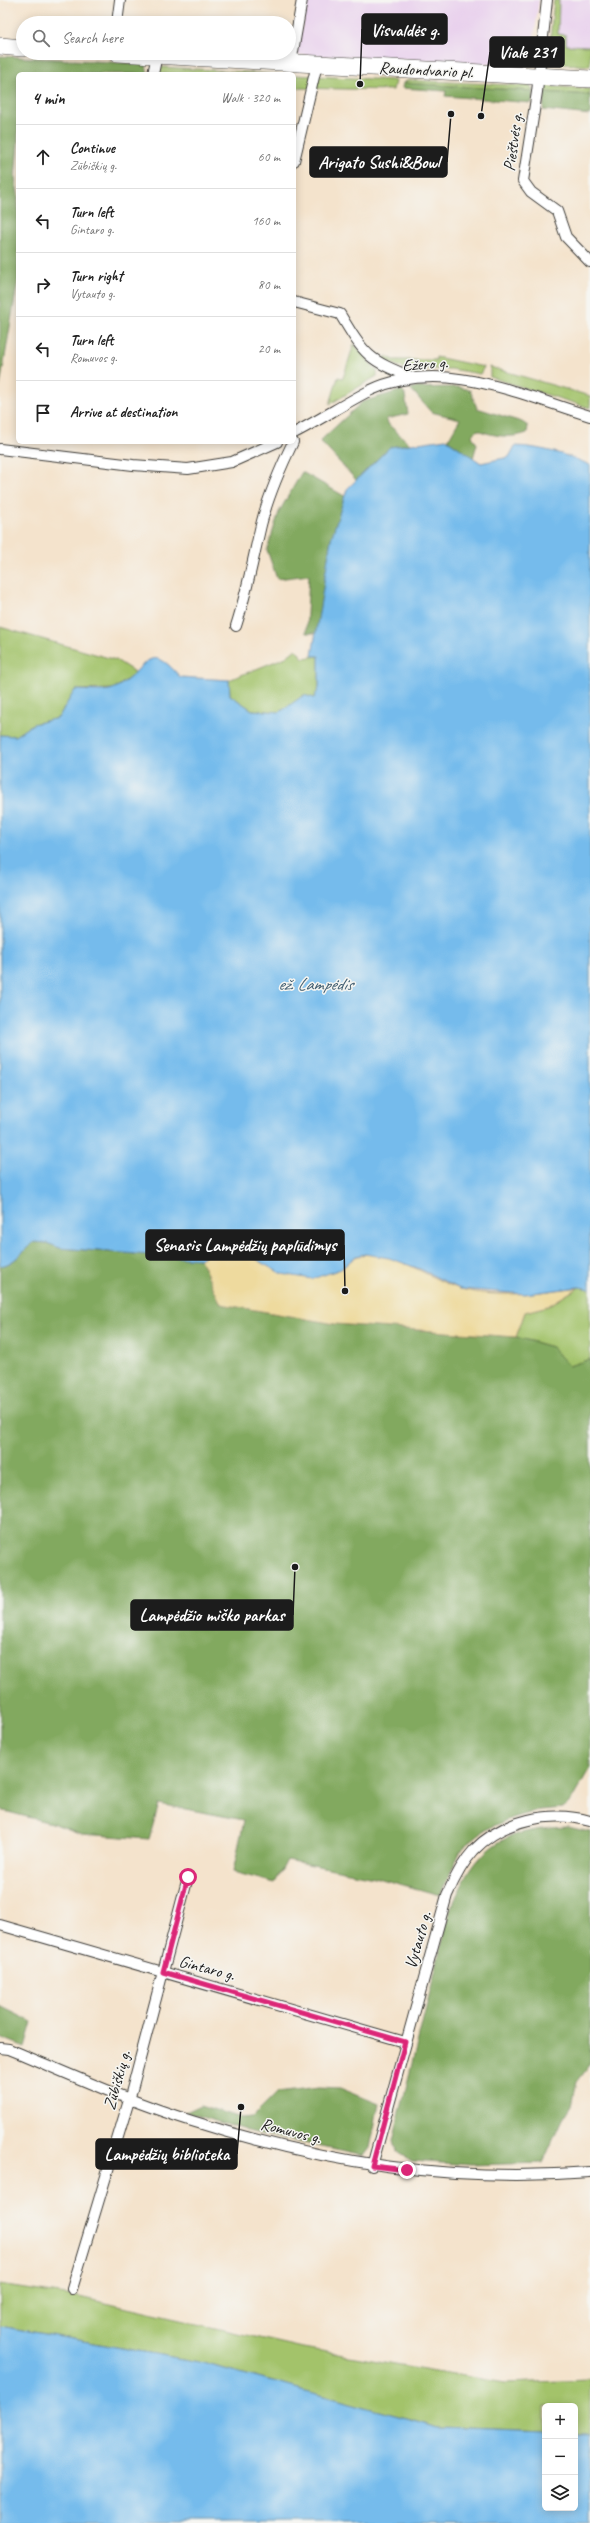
<!DOCTYPE html>
<html lang="en">
<head>
<meta charset="utf-8">
<style>
	body { margin:0; font-family:Caveat,sans-serif; background:#f2f2f2; color:#222 }
	.controls { position:absolute; right:12px; bottom:12px; display:grid; overflow:hidden; border-radius:6px; box-shadow:0 2px 10px #0003 }
	.controls button { width:36px; height:36px; display:grid; place-items:center; padding:0; border:0; border-bottom:1px solid #e0e0e0; background:#fff; color:#222; font:20px sans-serif }
	.stop { position:absolute; width:12px; height:12px; margin:-9px; border:3px solid #db2777; border-radius:50%; background:#fff }
	.stop.end { background:#db2777; border-color:#fff; box-shadow:0 1px 4px #0008 }
	.list { margin:0; padding:0; list-style:none }
	h2 { display:flex; justify-content:space-between; align-items:center; height:52px; margin:0; padding:0 16px; font-size:17px }
	h2 small { font-size:13px; font-weight:400; color:#767676 }
	.list li { display:grid; grid-template-columns:26px 1fr auto; gap:12px; align-items:center; box-sizing:border-box; height:64px; padding:0 16px; border-top:1px solid #e0e0e0 }
	.list b { display:block; font-size:15px; white-space:nowrap }
	.list p { margin:0; font-size:13px; white-space:nowrap; color:#767676 }
	.list em { font-size:13px; font-style:normal; color:#767676 }
	.icon { flex:none; width:22px; height:22px; fill:none; stroke:currentColor; stroke-width:2; stroke-linecap:round; stroke-linejoin:round }
	.map { position:relative; flex:none; width:590px; height:2523px; overflow:hidden }
	.search { position:absolute; background:#fff; box-shadow:0 2px 10px #0003; left:16px; top:16px; width:280px; height:44px; display:flex; align-items:center; gap:10px; box-sizing:border-box; padding:0 14px; border-radius:22px; color:#767676; font-size:15px }
	.panel { position:absolute; background:#fff; box-shadow:0 2px 10px #0003; left:16px; top:72px; width:280px; height:372px; border-radius:6px }
	.map>svg:first-child { display:block }
	.built { fill:#e9d1ed }
	.green { fill:#a3c36b; stroke:#607044 }
	.forest { fill:#82a95f; stroke:#4f623e }
	.sand { fill:#eeda9e; stroke:#857b5d }
	.water { fill:#74bbec; stroke:#486c84 }
	.lines { fill:none; stroke-linecap:round; stroke-linejoin:round }
	.street-casing { stroke:#3c3a36; stroke-width:12 }
	.primary-casing { stroke:#3c3a36; stroke-width:18 }
	.street { stroke:#fff; stroke-width:10 }
	.primary { stroke:#fff; stroke-width:17 }
	.route { stroke:#db2777; stroke-width:5 }
	.labels { text-anchor:middle; dominant-baseline:central; stroke-width:3; stroke-linejoin:round; paint-order:stroke }
	.street-label { font-size:17px; fill:#1c1c1c; stroke:#f6f6f2 }
	.water-label { font-size:18px; font-style:italic; fill:#3f5c6f; stroke:#f6f6f2 }
	.leader { fill:none; stroke:#1c1c1c; stroke-width:1.5 }
	.callout-dot { fill:#1c1c1c; stroke:#f6f6f2; stroke-width:1.5 }
	.callout { fill:#1c1c1c; stroke:#1c1c1c; stroke-width:1.5 }
	.callout-label { font-size:18px; text-anchor:middle; font-weight:bold; fill:#fff }
</style>
</head>
<body>
<div class="map">
<svg width="590" height="2523" viewBox="0 0 590 2523">
	<rect width="100%" height="100%" fill="#f6f6f2"/>
	<filter id="ink" filterUnits="userSpaceOnUse"><feTurbulence type="fractalNoise" baseFrequency=".025" numOctaves="2"/><feDisplacementMap in="SourceGraphic" scale="8" xChannelSelector="R" yChannelSelector="G"/><feConvolveMatrix kernelMatrix="1 2 1 2 8 2 1 2 1" color-interpolation-filters="sRGB"/></filter>
	<filter id="wash" filterUnits="userSpaceOnUse"><feTurbulence type="fractalNoise" baseFrequency=".012" numOctaves="4" result="noise"/><feDisplacementMap in="SourceGraphic" scale="16" xChannelSelector="R" yChannelSelector="G"/><feGaussianBlur stdDeviation="0.9" result="paint"/><feColorMatrix in="noise" values="0 0 0 0 0 0 0 0 0 0 0 0 0 0 0 0 0 1.4 0 .05"/><feComposite in="paint" operator="in"/></filter>
	<g filter="url(#wash)">
		<rect width="100%" height="100%" fill="#f4e3cc"/>
		<!-- built -->
		<path class="built" d="M308,0h231l-8,59 -6,7 -229,-11z
			M554,0h36v66l-40,-3 -2,-3z"/>
		<!-- green -->
		<path class="green" d="M554,0h5l-1,34 8,1v10l24,1v20l-40,-3 -2,-3z
			M162,67l115,7h-119l1,-5z
			M294,75l97,5 4,1 -2,9 -99,-2z
			M408,80l123,6 2,5 -130,-8z
			M546,86l44,3v6l-45,-3z
			M354,344l23,27v5l-47,28 8,-27 5,1z
			M386,356l8,4h42v-3l48,10 -4,7 -29,-5h-46l-21,-9z
			M490,367l100,29v12l-100,-31z
			M0,627l116,33 20,13 -22,16 -39,1 -17,28 -25,6 -18,12 -15,-1z
			M296,649l7,9 16,-2v32l-5,11 -10,-4 -24,17 -28,-2 -22,-15 -1,-15 57,-23z
			M579,1287l11,2v70l-21,7 -17,-19 -36,-10 9,-25 23,-6z
			M0,2285l79,12 224,51 202,35 85,-3v53h-15v-27h-30v25l-106,-4 -240,-65 -199,-36z"/>
		<!-- forest -->
		<path class="forest" d="M0,56l146,8 2,10h-130v69l-3,35 3,16v86l-18,106z
			M403,83l130,8 -1,12 -87,-7 1,-5 -44,-3z
			M545,92l45,3v20l-47,-5z
			M458,387l12,3 7,18 45,14 6,4 -1,7c-17,6 -33,3 -50,-3l-5,6 5,8 -4,14 -25,-18 12,-21 -29,-7 -21,-24z
			M402,390l3,5 3,19 -22,5 3,6 21,19 -20,3 -34,33 -36,-39 42,-39z
			M302,472l44,25 -15,42 -14,94h-11l3,-58 -32,4 -10,-29 12,-38z
			M34,1242l13,1 13,5 140,11 21,45 114,20 181,13 36,10 17,19 21,-7v409l-19,33 -8,7 -23,2 -31,9 -26,12 -21,17 -22,47 -66,-18 -87,-17 -12,23 -42,-11 11,-52 -85,-16 -10,35 -67,-5 -27,-10 -55,-14v-544c15,-2 22,-15 34,-24z
			M568,1827l22,5v233l-13,17 -5,23 -9,14 -20,44 -73,2 -58,-4 -16,-10 -3,-11 57,-229c27,-64 48,-81 118,-84z
			M0,2006l32,16 -7,25 -25,-10z
			M319,2087l21,1 39,16 -9,44 -6,8 -112,-24 -67,-20 15,-7 41,13 11,-1 25,-25z"/>
		<!-- sand -->
		<path class="sand" d="M232,1245l8,2 22,16 79,6c5,-4 11,-11 17,-13 29,-11 76,26 103,33 38,10 80,3 118,-2l-31,19 -23,6 -9,25 -181,-13 -114,-20 -21,-45 19,-12z"/>
		<!-- water -->
		<path class="water" d="M446,439l35,24 28,-6 6,-11c26,1 51,8 75,19v824l-11,-2 -54,7 -65,-5 -40,-20 -31,-11 -24,-4 -9,2 -15,13 -29,10 -30,-5 -20,-11 -22,-16 -8,-2 -13,2 -19,12 -140,-11 -13,-5 -13,-1c-12,9 -19,22 -34,24v-531l15,1 18,-12 25,-6 17,-28c11,0 31,3 40,-2 31,-16 32,-51 65,-11l49,3 1,15 22,15 28,2 24,-17 10,3 5,-10v-32h-7l19,-117 16,-50 43,-42z
			M0,2326l199,36 240,65 106,4v77h30v-75h15v90h-590z"/>
	</g>
	<g filter="url(#ink)">
		<g class="lines">
			<defs>
				<path id="street" d="M547,0l-10,92 -14,89 8,11 26,19 9,26 24,25
					M117,23l3,-23
					M291,63l11,-63
					M153,74l4,-19
					M294,161l23,-97
					M294,302l46,12c25,42 28,46 74,64
					M294,433c26,-13 51,-30 77,-43 72,-33 150,5 219,26
					M0,449l133,16 55,4 44,-7 45,-20
					M236,626c11,-34 17,-67 25,-101 7,-29 19,-56 32,-83
					M0,1925l405,117
					M0,2048l9,1c60,25 121,53 183,72 132,42 259,62 398,51
					M372,2166l75,-271c7,-16 15,-32 27,-45 29,-30 76,-40 116,-29
					M72,2289l58,-192 58,-220"/>
				<path id="primary" d="M0,46l23,2
					M118,53l472,26"/>
			</defs>
			<!-- street casing -->
			<use href="#street" class="street-casing"/>
			<!-- primary casing -->
			<use href="#primary" class="primary-casing"/>
			<!-- street -->
			<use href="#street" class="street"/>
			<!-- primary -->
			<use href="#primary" class="primary"/>
		</g>
	</g>
	<g class="lines" filter="url(#ink)">
		<!-- route -->
		<path class="route" d="M188,1877l-25,95 242,70 -33,124 35,4"/>
	</g>
	<g class="labels">
		<!-- street labels -->
		<g class="street-label">
			<text transform="translate(426 70) rotate(3)">Raudondvario pl.</text>
			<text transform="translate(513 142) rotate(-82)">Pieštvės g.</text>
			<text transform="translate(425 364) rotate(-4)">Ežero g.</text>
			<text transform="translate(418 1940) rotate(-74)">Vytauto g.</text>
			<text transform="translate(207 1968) rotate(15)">Gintaro g.</text>
			<text transform="translate(117 2080) rotate(-74)">Zūbiškių g.</text>
			<text transform="translate(291 2131) rotate(14)">Romuvos g.</text>
		</g>
		<!-- water labels -->
		<g class="water-label">
			<text x="315" y="984">ež. Lampėdis</text>
		</g>
	</g>
	<!-- callouts -->
	<path class="leader" d="M360 84L362 29M481 116L490 52M451 114L447 162M345 1291L344 1245M295 1567L293 1615M241 2107L237 2154"/>
	<g class="callout-dot">
		<circle cx="360" cy="84" r="4"/>
		<circle cx="481" cy="116" r="4"/>
		<circle cx="451" cy="114" r="4"/>
		<circle cx="345" cy="1291" r="4"/>
		<circle cx="295" cy="1567" r="4"/>
		<circle cx="241" cy="2107" r="4"/>
	</g>
	<g class="callout">
		<rect x="362" y="14" width="85" height="30" rx="4"/>
		<rect x="490" y="37" width="74" height="30" rx="4"/>
		<rect x="310" y="147" width="137" height="30" rx="4"/>
		<rect x="146" y="1230" width="198" height="30" rx="4"/>
		<rect x="131" y="1600" width="162" height="30" rx="4"/>
		<rect x="96" y="2139" width="141" height="30" rx="4"/>
	</g>
	<g class="callout-label">
		<text x="405" y="36">Visvaldės g.</text>
		<text x="527" y="58">Viale 231</text>
		<text x="379" y="168">Arigato Sushi&amp;Bowl</text>
		<text x="245" y="1251">Senasis Lampėdžių paplūdimys</text>
		<text x="212" y="1621">Lampėdžio miško parkas</text>
		<text x="167" y="2160">Lampėdžių biblioteka</text>
	</g>
</svg>
<div class="controls">
<button>+</button>
<button>−</button>
<button><svg class="icon" aria-label="layers" viewBox="0 0 24 24"><path d="M12 4l9 5-9 5-9-5zM3 14l9 5 9-5"/></svg></button>
</div>
<div class="stop" style="left:188px;top:1877px"></div>
<div class="stop end" style="left:407px;top:2170px"></div>
<div class="search"><svg class="icon" aria-label="search" viewBox="0 0 24 24"><circle cx="10" cy="10" r="6"/><path d="M15 15l6 6"/></svg>Search here</div>
<section class="panel">
<h2>4 min<small>Walk · 320 m</small></h2>
<ul class="list">
<li><svg class="icon" aria-label="ahead" viewBox="0 0 24 24"><path d="M12 20V5M6 11l6-6 6 6"/></svg><div><b>Continue</b><p>Zūbiškių g.</p></div><em>60 m</em></li>
<li><svg class="icon" aria-label="left" viewBox="0 0 24 24"><path d="M17 20v-9H6M10 6l-5 5 5 5"/></svg><div><b>Turn left</b><p>Gintaro g.</p></div><em>160 m</em></li>
<li><svg class="icon" aria-label="right" viewBox="0 0 24 24"><path d="M7 20v-9h11M14 6l5 5-5 5"/></svg><div><b>Turn right</b><p>Vytauto g.</p></div><em>80 m</em></li>
<li><svg class="icon" aria-label="left" viewBox="0 0 24 24"><path d="M17 20v-9H6M10 6l-5 5 5 5"/></svg><div><b>Turn left</b><p>Romuvos g.</p></div><em>20 m</em></li>
<li><svg class="icon" aria-label="arrive" viewBox="0 0 24 24"><path d="M6 21V4h12l-3 4 3 4H6"/></svg><div><b>Arrive at destination</b></div></li>
</ul>
</section>
</div>
</body>
</html>
